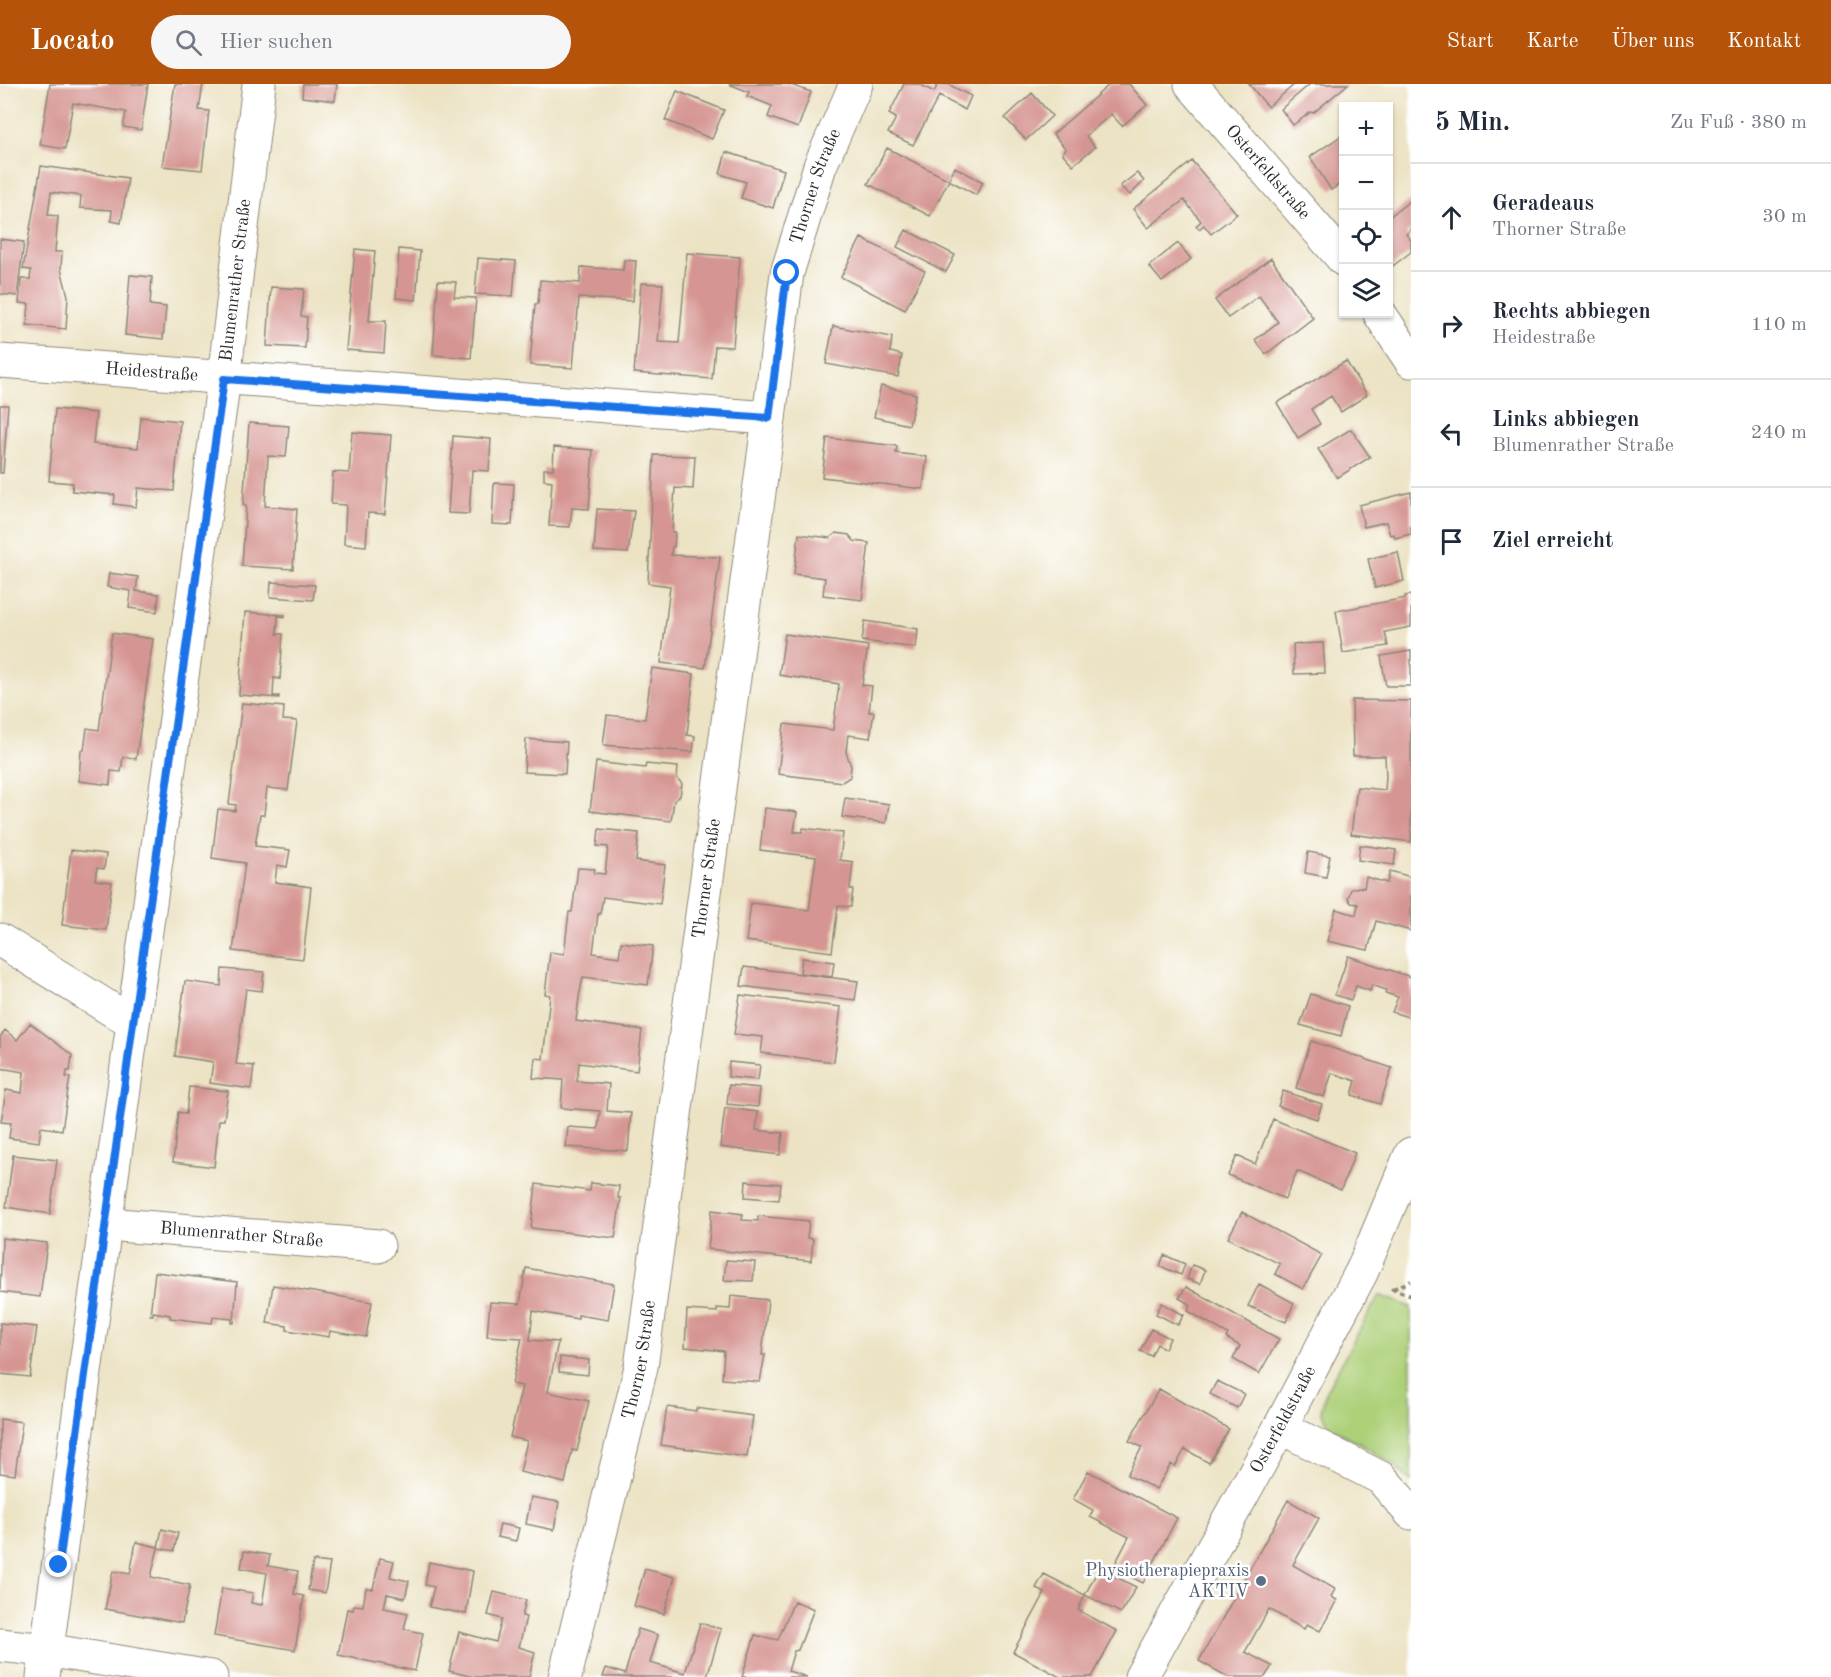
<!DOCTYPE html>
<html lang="de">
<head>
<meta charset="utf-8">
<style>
	body { margin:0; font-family:"Old Standard TT",serif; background:#f6f6f7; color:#1f2937 }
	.controls { position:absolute; right:18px; top:18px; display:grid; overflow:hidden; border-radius:0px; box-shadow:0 2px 4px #0004 }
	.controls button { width:54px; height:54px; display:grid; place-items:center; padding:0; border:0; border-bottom:2px solid #e0e1e3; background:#fff; color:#1f2937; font:30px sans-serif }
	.stop { position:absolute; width:18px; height:18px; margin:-14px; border:4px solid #1a73e8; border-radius:50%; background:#fff }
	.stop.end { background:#1a73e8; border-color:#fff; box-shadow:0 2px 6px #0008 }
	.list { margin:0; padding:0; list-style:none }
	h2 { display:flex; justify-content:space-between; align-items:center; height:78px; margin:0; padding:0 24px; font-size:26px }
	h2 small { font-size:20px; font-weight:400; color:#747a83 }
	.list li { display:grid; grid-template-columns:39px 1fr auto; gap:18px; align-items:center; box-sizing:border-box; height:108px; padding:0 24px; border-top:2px solid #e0e1e3 }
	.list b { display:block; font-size:22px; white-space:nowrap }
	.list p { margin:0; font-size:20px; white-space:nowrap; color:#747a83 }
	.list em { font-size:20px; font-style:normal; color:#747a83 }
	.icon { flex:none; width:33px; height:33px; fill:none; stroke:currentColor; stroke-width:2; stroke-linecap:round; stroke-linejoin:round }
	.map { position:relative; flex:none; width:1411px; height:1593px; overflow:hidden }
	header { display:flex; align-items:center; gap:36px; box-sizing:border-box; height:84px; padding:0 30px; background:#b45309; color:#fff }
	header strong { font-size:28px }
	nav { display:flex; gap:33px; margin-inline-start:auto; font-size:21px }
	.search { width:420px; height:54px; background:#f6f6f7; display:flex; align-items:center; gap:15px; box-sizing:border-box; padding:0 21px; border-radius:33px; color:#747a83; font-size:22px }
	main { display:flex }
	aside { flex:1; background:#fff }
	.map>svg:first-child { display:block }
	.green { fill:#add079; stroke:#6c7e52; stroke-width:1.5 }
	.building { fill:#d59592 }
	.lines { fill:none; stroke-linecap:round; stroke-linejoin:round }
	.minor-casing { stroke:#8c8778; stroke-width:35 }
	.path { stroke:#8c8778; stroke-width:4; stroke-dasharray:4.5 4.5; stroke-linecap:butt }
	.minor { stroke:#fff; stroke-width:33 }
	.route { stroke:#1a73e8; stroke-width:8 }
	.service-dot { fill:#5c6f8a; stroke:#fff; stroke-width:2 }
	.labels { text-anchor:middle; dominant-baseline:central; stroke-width:5; stroke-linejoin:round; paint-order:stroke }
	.street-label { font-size:18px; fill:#2b2b2b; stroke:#fff }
	.service-label { font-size:18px; fill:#4e5e75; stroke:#fff; text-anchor:end }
</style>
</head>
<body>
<header>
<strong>Locato</strong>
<div class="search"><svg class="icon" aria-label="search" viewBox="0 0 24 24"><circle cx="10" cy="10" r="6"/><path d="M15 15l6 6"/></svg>Hier suchen</div>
<nav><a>Start</a><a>Karte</a><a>Über uns</a><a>Kontakt</a></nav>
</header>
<main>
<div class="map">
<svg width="1411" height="1593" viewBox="0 0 1411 1593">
	<rect width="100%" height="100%" fill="#fff"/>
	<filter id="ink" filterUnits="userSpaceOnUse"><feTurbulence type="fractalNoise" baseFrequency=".0167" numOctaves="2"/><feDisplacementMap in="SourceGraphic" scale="12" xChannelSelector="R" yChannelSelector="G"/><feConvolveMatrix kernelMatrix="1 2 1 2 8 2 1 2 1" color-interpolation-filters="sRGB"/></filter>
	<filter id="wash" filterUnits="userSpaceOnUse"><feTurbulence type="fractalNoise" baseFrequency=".008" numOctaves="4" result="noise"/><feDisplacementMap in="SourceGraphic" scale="24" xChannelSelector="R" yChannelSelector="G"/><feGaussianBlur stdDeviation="1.35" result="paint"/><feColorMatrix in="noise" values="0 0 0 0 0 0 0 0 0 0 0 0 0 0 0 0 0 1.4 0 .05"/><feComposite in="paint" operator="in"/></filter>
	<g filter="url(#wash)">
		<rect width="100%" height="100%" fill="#ece3c4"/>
		<!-- green -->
		<path class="green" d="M1379,1211l32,12v174l-20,-18 -29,-18 -32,-18 -9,-15 5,-21z"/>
		<g id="blocks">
			<!-- building -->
			<path class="building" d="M50,0h98l-7,46 -18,-3 3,-15 -53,-9 -8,46 -25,-4z
				M175,0h28l-4,26 10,1 -7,59 -40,-4z
				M303,0h34l-2,17 -33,-4z
				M729,0h59l23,8 -13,36 -30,-11 4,-11 -25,-10 2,-4z
				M904,0h15l15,8 4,-8h10l23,12 -6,14 -26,-14 -26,49 -25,-12 8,-15 -7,-4z
				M1110,0h19l18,21 -25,21 -11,-12 -25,22 9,11 -22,18 -11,-12 4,-4 -13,-15z
				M1249,0h46l-27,23z
				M1310,0h38l-35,29 -2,-1 -18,13 -12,-16z
				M677,7l47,19 -12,29 -47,-19z
				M1032,9l20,23 -26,24 -21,-22z
				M1344,50v47l-13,9 -21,-33z
				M887,64l62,32 6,-13 28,15 -7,13 -27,-15 -19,36 -62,-32z
				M726,68l58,18 -11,38 -32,-10 5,-16 -26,-8z
				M1192,77l45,53 -26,20 -7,-9 -5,4 -3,-3 5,-5 -17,-21 -36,28 -15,-19z
				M41,82l87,12 -7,45 -10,-2 1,-11 -32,-2 1,-12 -30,-4 -3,23 10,1 -3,36h7l-1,17 7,27 -2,33 -39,-4 2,-21 -10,-1 2,-24h9l1,-9 -8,-1z
				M1137,89l7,8 -14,14 -10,-9z
				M1411,116v30l-5,4 5,6v12l-21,16 -1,-2v-49z
				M906,146l49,25 -9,17 -49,-25z
				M861,154l64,33 -20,39 -64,-33z
				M0,155l24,3 -7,54 -17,-2z
				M1178,159l13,16 -29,23 -13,-16z
				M355,165l20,2 -6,70h17l-2,32 -38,-3z
				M399,165l21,2 -4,49 -20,-2z
				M687,169l53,4 -7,90 -18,-1 -3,33 -78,-6 7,-90 22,1 -5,58 21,1z
				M478,174l38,3 -3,35 -38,-2z
				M1271,174l42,60 -47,36 -11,-14 23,-18 -19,-26 -31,22 -13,-18z
				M624,176l12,1 -3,40 -54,-3 -6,70 -43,-3 5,-61h3l2,-24 40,3 1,-16 42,3z
				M130,191l22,2 -2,28 16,2 -3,32 -38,-4z
				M438,197l18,1 -2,15 22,1 -5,60 -38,-3z
				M271,203l33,2 -3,27 6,1 -2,31 -38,-2z
				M833,242l59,11 -2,15 12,3 -4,22 -72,-13z
				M1346,277l21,34 -26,17 -10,-16 -20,13 9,15 -22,14 -21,-35z
				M881,302l35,8 -7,31 -35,-8z
				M0,321h8l-5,68h-3z
				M55,325l41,4 -3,31 45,4 3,-31 39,4 -6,70 -36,-3 -2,19 -22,-3 1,-9 -43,-4 1,-8 -24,-2z
				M249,339l40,3 -3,31 -18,-1 -3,50 32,3 -4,60 -51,-3 4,-61h-3z
				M1351,345l19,28 -33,21 -19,-29z
				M352,348l39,3 -6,79 -17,-1 -2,33 -22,-2 2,-39 -15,-1 2,-32 16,1z
				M453,352l38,3 -2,32 -17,-1 -3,44 -21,-1z
				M827,354l70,8 -1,7 31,4 -4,32 -101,-12z
				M554,363l39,3 -4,59 -17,-1 -2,19 -21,-1 3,-45 -8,-1v-11h9z
				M654,371l41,1 -2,33 -18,-1 -3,44h3l-1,15h-2l-1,8 49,2 -15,111 -44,-5 9,-77 -22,-3z
				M494,399l20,1 -2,41 -20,-1z
				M1411,408v42l-16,4 -1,-4 -4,1 -4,-13 -22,5 -5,-22z
				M597,425l37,2 -6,42 -34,-2z
				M836,449l13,2 5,6 15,2 -7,57 -39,-5 2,-17 -31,-4 5,-40 31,4z
				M1398,468l6,29 -29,7 -7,-29z
				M109,489l29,4 -2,14 23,3 -2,18 -28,-4 2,-17 -24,-4z
				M271,498l44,3 -2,15 -43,-3z
				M1411,511v32l-26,5 3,14 -45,7 -7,-42 70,-13 -1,-2z
				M245,528l40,3v2l-7,-1 -1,18h6l-3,45 -6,-1 -1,18h6v2l-40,-3z
				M865,537l53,8 -2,19 -54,-7z
				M112,549l41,6 -17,120 -13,-2 -2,15 -10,-1 -1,14 -31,-4 2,-31h3l3,-22 12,2z
				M785,550l83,12 -6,39 10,1 -3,26h5l-4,26 -22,-3 -2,17 5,14 -1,11 -8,5 -64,-8 6,-50 49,6 6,-46 -60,-9z
				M1323,559l2,30 -31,1 -1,-30z
				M1411,567v35h-25l-5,-30z
				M652,584l42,6 -7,61 8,1 -2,16 -90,-7 4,-30 38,4z
				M1352,616l59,1v141l-60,-8 6,-47 28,3 1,-14 -1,-20h-32z
				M242,619l42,4 -1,13 14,1 -9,69 -21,-2 -3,27h-4l-5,31 35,4 -3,17 -10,-2 -2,17 36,5 -8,72 -70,-8 12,-88 -33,-5 6,-49 17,2 1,-6 -7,-1z
				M526,655l41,3 -2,32 -41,-2z
				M596,678l49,6 1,-4 32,3 -1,11 5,6 -2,12 -6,5 -3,20 -81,-10z
				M845,714l44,6 -3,19 -44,-6z
				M765,724l32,4 -3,20h9v-4l40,5 -3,27 13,2 -3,27h3l-2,18 -13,-1 -6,46 -86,-11 5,-38 58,7 7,-53 -56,-7z
				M599,745l40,4 -3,28 29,4 -5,39 -57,-7 -3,17h-2l-5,39 26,4 2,-15 32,4 -5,39 -65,-8 -4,20 -3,24 66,9 -5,41 -58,-8 -2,18 32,3 -2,27 24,2 -3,38 -62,-4 2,-20 30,2 2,-18 -39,-3 2,-28 -30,-2 2,-20 8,1 7,-64 -5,-1 5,-42 14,2 5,-42h3l6,-44 17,1 -1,4 11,1 3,-27 -11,-1z
				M1360,761l36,5 -2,15 -36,-5z
				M71,766l35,4 -2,15 -7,-1 -2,12 17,2 -6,48 -44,-5z
				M1308,768l22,4 -4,21 -21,-4z
				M1390,787l21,6v54l-35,-10 -8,29 -41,-9 9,-32 20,6 2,-11 -7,-1 -3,-5 3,-9 8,-2 5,1 2,-11 21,6z
				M1348,872l63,21v41l-19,-6 6,-15 -13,-4 1,-3 -14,-5 -2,6 -14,-5 -5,14 -16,-5z
				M802,874l32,4 -2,15 -32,-4z
				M744,883l114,14 -3,19 -114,-14z
				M222,885l42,3 -2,19 -16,-2 -10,75 18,2 -3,23 -41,-6 3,-21 -38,-6 10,-75 36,5z
				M1311,910l37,12 -7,30 -41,-11z
				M740,911l101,12 -7,55 -73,-9 2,-16 -29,-3z
				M30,939l42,32 -2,16h-3l-1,6h4l-8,53 -21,-3 -2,15 -30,-4 2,-15 -10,-1 5,-32 16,3 2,-21 -24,-4v-31l5,-7 12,10z
				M1311,957l81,27 -12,36 -28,-9 4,-14 -24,-8 -8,24 -28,-9z
				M729,978l31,3 -2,15 -30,-3z
				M729,1001l31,3 -2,19 -31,-3z
				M189,1003l39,4 -4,29h-5l-5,47 -41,-5 5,-50 8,2z
				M1283,1007l39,13 -5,15 -39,-13z
				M725,1024l33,4 -2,18 27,3 -3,22 -60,-8z
				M1273,1035l82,34 -14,37 -44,-19 -12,28 -57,-24 9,-19 18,8z
				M13,1071l44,5 -7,54 -44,-7z
				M746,1097l35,3 -2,16 -34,-3z
				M591,1099l28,3 -1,12h3l-6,40 -84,-10 5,-44 54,7z
				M712,1126l31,4 -1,6 16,1v-5l51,5 -2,17 6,1 -2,22 -103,-12z
				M1242,1128l80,43 -19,34 -28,-15 5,-10 -52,-26z
				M2,1154l45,5 -7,54 -40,-5z
				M1164,1171l21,9 -4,11 -21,-9z
				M726,1176l29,2 -2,19 -29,-1z
				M1192,1181l13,5 -5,14 -13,-5z
				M526,1184l88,16 -6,36 -30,-5v4l-45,-8 -3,29 28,2 -10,50 41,9 -12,50 -5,-1 -7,33 -45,-11 7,-31 -17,-4 12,-51 -10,-2 10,-46 -35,-2 3,-34 30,2z
				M155,1188l82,10 -3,41h-2v-4l-19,-2 -1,6 -42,-5v-3l-17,-3v3h-3z
				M1259,1200l35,19 -8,19 -38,-16z
				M273,1201l99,17 -6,35 -36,-6 -1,6 -42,-7v-4l-20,-3z
				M1186,1203l93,52 -20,35 -26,-15 7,-13 -14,-8 2,-4 -40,-23 3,-6 -12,-7z
				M731,1212l37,4 -6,55h3l-5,27 -38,-3 2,-28 -39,-4 2,-37 30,2v-4l13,1z
				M1162,1219l22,12 -6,10 -22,-11z
				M0,1239l37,4 -7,50 -30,-3z
				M1151,1245l19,9 -5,11 -8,-5 -6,12 -11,-5z
				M560,1273l29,3 -1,15 -29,-3z
				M1217,1297l27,13 -7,14 -27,-14z
				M1159,1305l70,40 -20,34 -24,-14 -10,18 -4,-3 -15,25 -29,-14 15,-28 -13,-6z
				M667,1323l29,4v-3l57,8 -6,41 -86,-12z
				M0,1335l22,3 -7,53 -15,-2z
				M1088,1387l89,47 -34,65 -30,-15 16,-31 -39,-20 3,-7 -20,-11z
				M531,1413l28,5 -5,28 -28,-6z
				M1288,1416l31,18 -26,47 42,24 -4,8 6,3 -17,31 -13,-7 -3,5 -35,-20 -24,43 27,14 -7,11h-37l-29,-16z
				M500,1440l19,4 -3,13 -19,-4z
				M162,1445l16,4 -4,18 -16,-3 -7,29 39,8 -8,38 -77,-14 8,-38 17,3 6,-32 22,5z
				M244,1467l26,4 -2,11 30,5 -4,23 10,2 -9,54 -81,-14 8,-48 31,5 -2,10 11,2 5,-32 -26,-5z
				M380,1474l14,3 -4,16 19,4 -4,17 -18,-4 -3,14 24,5 -4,16 19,4 -8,38 -77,-16 9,-46 6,1 1,-5 9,1 3,-18 7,1z
				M313,1477l17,2 -5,30 -17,-3z
				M429,1478l44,9 -7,43 -37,-7 5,-20 -9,-2z
				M1099,1484l37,19 -15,26 -36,-18z
				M645,1485l30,8 -11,37 -30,-8z
				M1044,1490l41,21 -7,15 39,21 -25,46h-32l-47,-25 32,-59 -9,-5z
				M494,1508l32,8 -4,16 4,1 -7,30 16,5 -6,25h-56l-24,-6 10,-39 37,10 6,-23 -14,-4z
				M794,1517l20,8 -16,41 -4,1 -6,20 19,6h-65l13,-42 23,5z
				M700,1539l21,6 -14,48h-104l3,-9 19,6 13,-45 20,6 -8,28 35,10z"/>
		</g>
	</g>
	<g filter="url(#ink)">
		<use href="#blocks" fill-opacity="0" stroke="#8c8778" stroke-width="1.5"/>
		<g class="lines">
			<defs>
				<g id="minor">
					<path id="s1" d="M1191,0l153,176"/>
					<path d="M1380,230l31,47"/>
					<path id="s2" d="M0,277l769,57"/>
					<path d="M0,856l133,83"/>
					<path id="s3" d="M106,1140l272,22"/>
					<path d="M1280,1343l101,51 30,35"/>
					<path d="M0,1561l46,5 165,27"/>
					<path id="s4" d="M43,1593l90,-654 91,-644 35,-295"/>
					<path id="s5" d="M565,1593l76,-310 128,-949 18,-145 33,-107 36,-82"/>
					<path id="s6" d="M1141,1593l139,-250 82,-156 49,-117"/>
				</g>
			</defs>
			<!-- minor casing -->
			<use href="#minor" class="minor-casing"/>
			<!-- path -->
			<path class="path" d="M1391,1204l20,8
				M1393,1205l18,-8"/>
			<!-- minor -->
			<use href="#minor" class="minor"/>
		</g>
	</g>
	<g class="lines" filter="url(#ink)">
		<!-- route -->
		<path class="route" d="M59,1481l74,-542 91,-644 545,39 18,-145"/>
	</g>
	<!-- markers -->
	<circle class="service-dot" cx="1261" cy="1497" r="6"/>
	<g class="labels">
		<!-- street labels -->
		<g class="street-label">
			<text stroke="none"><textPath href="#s1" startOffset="117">Osterfeldstraße</textPath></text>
			<text stroke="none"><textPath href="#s5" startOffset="1514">Thorner Straße</textPath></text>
			<text stroke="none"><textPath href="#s4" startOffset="1410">Blumenrather Straße</textPath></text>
			<text stroke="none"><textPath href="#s2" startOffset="152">Heidestraße</textPath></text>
			<text stroke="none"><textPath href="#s5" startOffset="812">Thorner Straße</textPath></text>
			<text stroke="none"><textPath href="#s3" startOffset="136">Blumenrather Straße</textPath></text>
			<text stroke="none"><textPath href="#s5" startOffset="326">Thorner Straße</textPath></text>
			<text stroke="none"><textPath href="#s6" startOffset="294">Osterfeldstraße</textPath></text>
		</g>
		<!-- service labels -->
		<g class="service-label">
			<text x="1249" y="1487">Physiotherapiepraxis<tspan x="1249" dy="21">AKTIV</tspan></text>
		</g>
	</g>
</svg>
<div class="controls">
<button>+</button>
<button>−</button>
<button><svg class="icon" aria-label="locate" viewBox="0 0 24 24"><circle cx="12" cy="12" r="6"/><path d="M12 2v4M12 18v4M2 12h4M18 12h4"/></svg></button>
<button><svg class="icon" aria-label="layers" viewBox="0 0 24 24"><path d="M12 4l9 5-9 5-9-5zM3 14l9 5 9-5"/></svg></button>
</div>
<div class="stop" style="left:787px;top:189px"></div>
<div class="stop end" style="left:59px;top:1481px"></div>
</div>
<aside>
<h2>5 Min.<small>Zu Fuß · 380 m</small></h2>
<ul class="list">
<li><svg class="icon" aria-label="ahead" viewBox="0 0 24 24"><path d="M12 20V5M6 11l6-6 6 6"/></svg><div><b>Geradeaus</b><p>Thorner Straße</p></div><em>30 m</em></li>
<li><svg class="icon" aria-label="right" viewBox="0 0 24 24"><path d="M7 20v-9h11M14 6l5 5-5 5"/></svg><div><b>Rechts abbiegen</b><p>Heidestraße</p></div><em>110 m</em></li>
<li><svg class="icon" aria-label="left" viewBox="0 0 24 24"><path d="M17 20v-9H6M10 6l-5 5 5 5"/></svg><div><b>Links abbiegen</b><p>Blumenrather Straße</p></div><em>240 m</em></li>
<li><svg class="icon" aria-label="arrive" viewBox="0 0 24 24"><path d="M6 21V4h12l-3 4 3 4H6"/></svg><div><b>Ziel erreicht</b></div></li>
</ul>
</aside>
</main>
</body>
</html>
